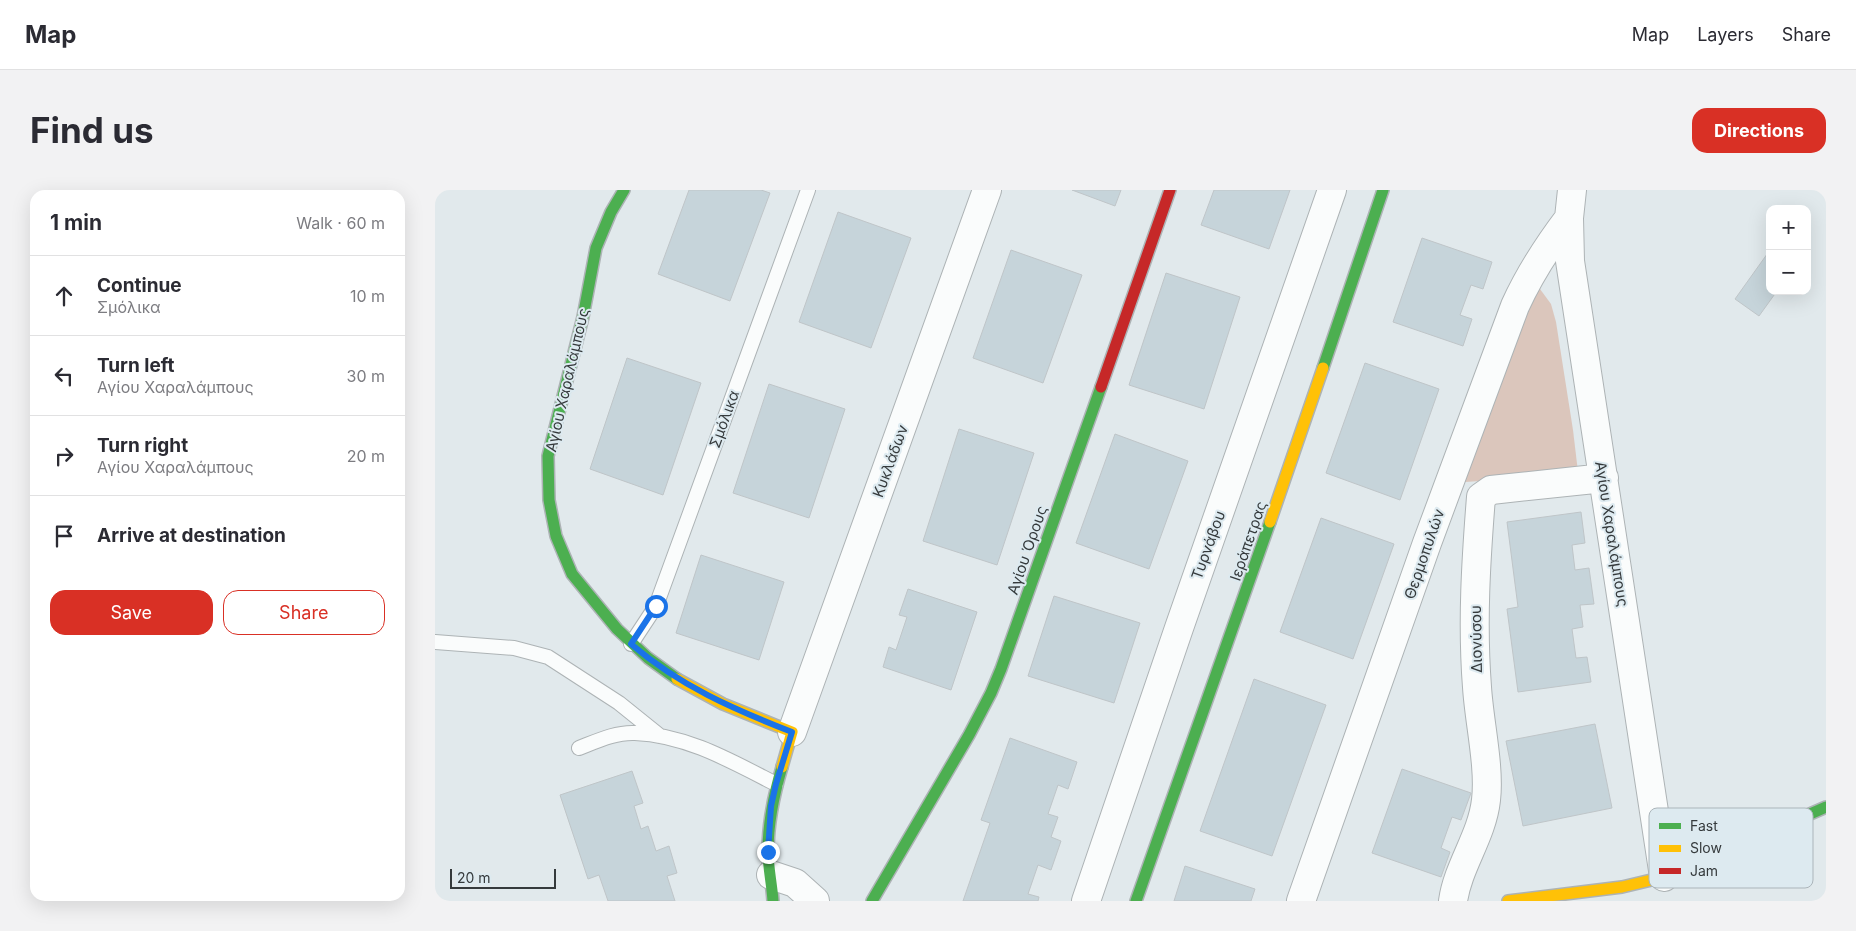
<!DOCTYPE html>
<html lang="en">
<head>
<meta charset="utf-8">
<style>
	body { margin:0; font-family:Inter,sans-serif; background:#f2f2f3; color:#2b2b33 }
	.controls { position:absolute; right:15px; top:15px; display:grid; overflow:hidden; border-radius:10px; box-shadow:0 5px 20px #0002 }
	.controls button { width:45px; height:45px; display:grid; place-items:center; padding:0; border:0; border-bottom:1px solid #e1e1e2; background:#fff; color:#2b2b33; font:25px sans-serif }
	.scale { position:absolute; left:15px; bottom:12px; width:106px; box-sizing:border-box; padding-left:5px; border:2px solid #353a3c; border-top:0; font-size:14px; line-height:18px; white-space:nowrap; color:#353a3c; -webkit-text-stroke:4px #ddeaf0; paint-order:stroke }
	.stop { position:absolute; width:15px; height:15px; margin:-11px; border:4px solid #1a73e8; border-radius:50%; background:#fff }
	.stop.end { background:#1a73e8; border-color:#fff; box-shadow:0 1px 5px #0008 }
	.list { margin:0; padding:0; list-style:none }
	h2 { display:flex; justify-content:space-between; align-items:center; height:65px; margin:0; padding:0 20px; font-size:21px }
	h2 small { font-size:16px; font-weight:400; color:#7c7c81 }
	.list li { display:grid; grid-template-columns:32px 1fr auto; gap:15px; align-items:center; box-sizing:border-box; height:80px; padding:0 20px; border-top:1px solid #e1e1e2 }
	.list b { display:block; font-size:19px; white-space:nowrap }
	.list p { margin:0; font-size:16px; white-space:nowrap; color:#7c7c81 }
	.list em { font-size:16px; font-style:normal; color:#7c7c81 }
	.actions { display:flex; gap:10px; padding:15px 20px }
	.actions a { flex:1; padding:11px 0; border:1px solid #d93025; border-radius:15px; text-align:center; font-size:18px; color:#d93025 }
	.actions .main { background:#d93025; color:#fff }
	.icon { flex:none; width:28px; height:28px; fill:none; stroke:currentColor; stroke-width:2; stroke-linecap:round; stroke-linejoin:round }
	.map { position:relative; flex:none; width:1391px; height:711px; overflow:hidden; border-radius:15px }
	header { display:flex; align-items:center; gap:30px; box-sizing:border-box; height:70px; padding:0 25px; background:#fff; border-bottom:1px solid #e1e1e2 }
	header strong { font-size:24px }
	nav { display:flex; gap:28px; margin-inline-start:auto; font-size:18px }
	.intro { display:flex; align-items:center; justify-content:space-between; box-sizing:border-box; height:120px; padding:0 30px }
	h1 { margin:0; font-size:35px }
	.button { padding:12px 22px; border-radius:15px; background:#d93025; color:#fff; font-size:18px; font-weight:700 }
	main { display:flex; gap:30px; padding:0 30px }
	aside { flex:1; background:#fff; border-radius:15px; box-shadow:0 5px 20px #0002 }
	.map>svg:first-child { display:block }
	.green { fill:#dbc6bc }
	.building { fill:#c6d4da; stroke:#bfc5c8 }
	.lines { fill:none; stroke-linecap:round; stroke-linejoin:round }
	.lane-casing { stroke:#adb3b5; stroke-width:16 }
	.street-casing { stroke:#adb3b5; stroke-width:30 }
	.fast-casing { stroke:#adb3b5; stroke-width:14 }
	.slow-casing { stroke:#adb3b5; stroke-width:14 }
	.jam-casing { stroke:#adb3b5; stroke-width:14 }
	.lane { stroke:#fafcfc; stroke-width:14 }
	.street { stroke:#fafcfc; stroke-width:28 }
	.fast { stroke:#4caf50; stroke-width:11 }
	.slow { stroke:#ffc107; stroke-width:11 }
	.jam { stroke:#c62828; stroke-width:11 }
	.route { stroke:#1a73e8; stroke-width:6 }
	.labels { text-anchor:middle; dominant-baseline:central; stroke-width:4; stroke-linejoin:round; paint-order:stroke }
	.street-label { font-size:15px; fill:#353a3c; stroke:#ddeaf0 }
	.key { fill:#ddeaf0; stroke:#abb5ba; stroke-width:1 }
	.key-label { font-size:14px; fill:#353a3c }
</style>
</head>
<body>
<header>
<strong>Map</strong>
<nav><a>Map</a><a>Layers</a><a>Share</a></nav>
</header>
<div class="intro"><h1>Find us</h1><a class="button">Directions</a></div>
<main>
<aside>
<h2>1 min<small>Walk · 60 m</small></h2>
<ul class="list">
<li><svg class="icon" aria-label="ahead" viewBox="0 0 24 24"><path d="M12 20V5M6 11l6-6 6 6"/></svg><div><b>Continue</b><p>Σμόλικα</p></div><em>10 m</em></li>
<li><svg class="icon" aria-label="left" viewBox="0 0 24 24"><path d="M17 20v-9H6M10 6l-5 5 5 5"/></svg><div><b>Turn left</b><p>Αγίου Χαραλάμπους</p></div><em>30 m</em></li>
<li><svg class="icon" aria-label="right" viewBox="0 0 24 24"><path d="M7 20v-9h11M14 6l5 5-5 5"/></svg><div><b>Turn right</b><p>Αγίου Χαραλάμπους</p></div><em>20 m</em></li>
<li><svg class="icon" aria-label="arrive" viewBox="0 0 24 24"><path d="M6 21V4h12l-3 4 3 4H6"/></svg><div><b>Arrive at destination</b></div></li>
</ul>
<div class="actions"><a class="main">Save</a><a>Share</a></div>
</aside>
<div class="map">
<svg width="1391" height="711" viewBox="0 0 1391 711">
	<rect width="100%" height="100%" fill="#e1e9ec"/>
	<!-- green -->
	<path class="green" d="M1105,99l11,15 5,18 17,108 5,42 -4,3 -109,7 -2,-1 64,-182 10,-9z"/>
	<!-- building -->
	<path class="building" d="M254,0h72l9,3 -40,108 -72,-27z
		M637,0h49l-6,16z
		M779,0h76l-21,59 -68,-24z
		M403,22l73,26 -40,110 -72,-26z
		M987,48l70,24 -9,27 -12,-4 -11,30 12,4 -9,27 -70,-24z
		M576,60l71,25 -39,108 -70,-25z
		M1335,60v41h7l-18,25 -24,-17z
		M731,83l74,24 -36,112 -75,-24z
		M192,168l74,25 -38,112 -73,-26z
		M930,173l74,26 -39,111 -74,-27z
		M334,194l76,25 -36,109 -76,-25z
		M524,239l75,24 -37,112 -74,-24z
		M680,244l73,27 -39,108 -73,-26z
		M1146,322l4,31 -13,2 3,25 14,-2 5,36 -14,1 3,22 -11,2 4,29 11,-1 4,25 -73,10 -11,-83 11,-2 -11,-85z
		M886,328l73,26 -41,115 -73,-27z
		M266,365l83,27 -25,78 -83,-27z
		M473,399l69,23 -26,78 -68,-23 6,-20 7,3 11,-33 -8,-2z
		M619,406l86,27 -26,80 -86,-27z
		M819,489l72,26 -54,151 -72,-25z
		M1160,534l17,84 -89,18 -17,-85z
		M575,548l67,24 -9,27 -10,-4 -10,29 10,3 -7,20 10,4 -10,29 -13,-5 -10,29 11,3 -1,4h-75l27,-78 -9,-3z
		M967,579l69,24 -10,27 -9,-3 -11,31 9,4 -9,25 -69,-24z
		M197,581l11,32 -9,3 7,23 7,-3 8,25 13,-5 8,27 -10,3 8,25h-67l-9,-26 -11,4 -28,-84z
		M750,676l70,23 -4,12h-77z"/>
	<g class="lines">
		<defs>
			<path id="lane" d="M0,452l79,6 34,9 71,46 41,33
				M196,454l25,-38 152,-416
				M144,558c18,-7 37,-16 56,-15 51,2 96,28 141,51"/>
			<path id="street" d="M1137,0l-3,28 1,43 94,616
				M357,542l195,-542
				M336,685l24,8 20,18
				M651,711l93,-273 153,-438
				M866,711l126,-358 88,-237c15,-33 32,-59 54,-88
				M1018,711c5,-35 29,-65 33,-101 4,-33 -7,-79 -9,-113 -5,-64 -1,-127 4,-190l10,-7 113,-12"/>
			<path id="fast" d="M189,0l-13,22 -15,36 -13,69 -35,139 1,44 7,36 16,38 45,55 31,29 29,21
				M888,178l60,-178
				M1306,654l85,-37
				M338,711c-1,-17 -5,-33 -5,-50 0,-29 6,-57 14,-84
				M437,711l97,-166 22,-42 10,-24 100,-282
				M701,711l134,-379"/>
			<path id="slow" d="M835,332l53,-154
				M242,489l46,25 69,28 -10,35
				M1073,711l114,-14 42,-10 77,-33"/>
			<path id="jam" d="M666,197l69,-197"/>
		</defs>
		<!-- lane casing -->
		<use href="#lane" class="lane-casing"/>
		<!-- street casing -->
		<use href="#street" class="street-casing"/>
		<!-- fast casing -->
		<use href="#fast" class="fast-casing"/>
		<!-- slow casing -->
		<use href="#slow" class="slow-casing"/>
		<!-- jam casing -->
		<use href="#jam" class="jam-casing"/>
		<!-- lane -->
		<use href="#lane" class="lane"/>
		<!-- street -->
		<use href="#street" class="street"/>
		<!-- fast -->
		<use href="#fast" class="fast"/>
		<!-- slow -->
		<use href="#slow" class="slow"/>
		<!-- jam -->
		<use href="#jam" class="jam"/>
	</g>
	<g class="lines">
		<!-- route -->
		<path class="route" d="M221,416l-25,38c49,42 102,65 161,88l-16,52 -5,22 -3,46"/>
	</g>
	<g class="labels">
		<!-- street labels -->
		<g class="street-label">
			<text transform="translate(132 190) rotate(-77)">Αγίου Χαραλάμπους</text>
			<text transform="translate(289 229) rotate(-70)">Σμόλικα</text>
			<text transform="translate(455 271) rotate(-70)">Κυκλάδων</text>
			<text transform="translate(1177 344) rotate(81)">Αγίου Χαραλάμπους</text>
			<text transform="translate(813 351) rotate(-71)">Ιεράπετρας</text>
			<text transform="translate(773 355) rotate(-70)">Τυρνάβου</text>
			<text transform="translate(592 360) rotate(-71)">Αγίου Όρους</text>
			<text transform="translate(989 364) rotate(-71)">Θερμοπυλών</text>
			<text transform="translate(1041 449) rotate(-91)">Διονύσου</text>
		</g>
	</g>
	<!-- legend -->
	<rect x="1214" y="618" width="164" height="80" rx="8" class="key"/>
	<rect x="1224" y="633" width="22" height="6" fill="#4caf50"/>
	<rect x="1224" y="655" width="22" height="7" fill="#ffc107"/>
	<rect x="1224" y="678" width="22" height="6" fill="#c62828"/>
	<g class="key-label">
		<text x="1255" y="641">Fast</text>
		<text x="1255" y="663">Slow</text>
		<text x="1255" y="686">Jam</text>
	</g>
</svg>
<div class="controls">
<button>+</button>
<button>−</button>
</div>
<div class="scale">20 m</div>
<div class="stop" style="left:221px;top:416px"></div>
<div class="stop end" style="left:333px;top:662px"></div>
</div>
</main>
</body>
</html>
